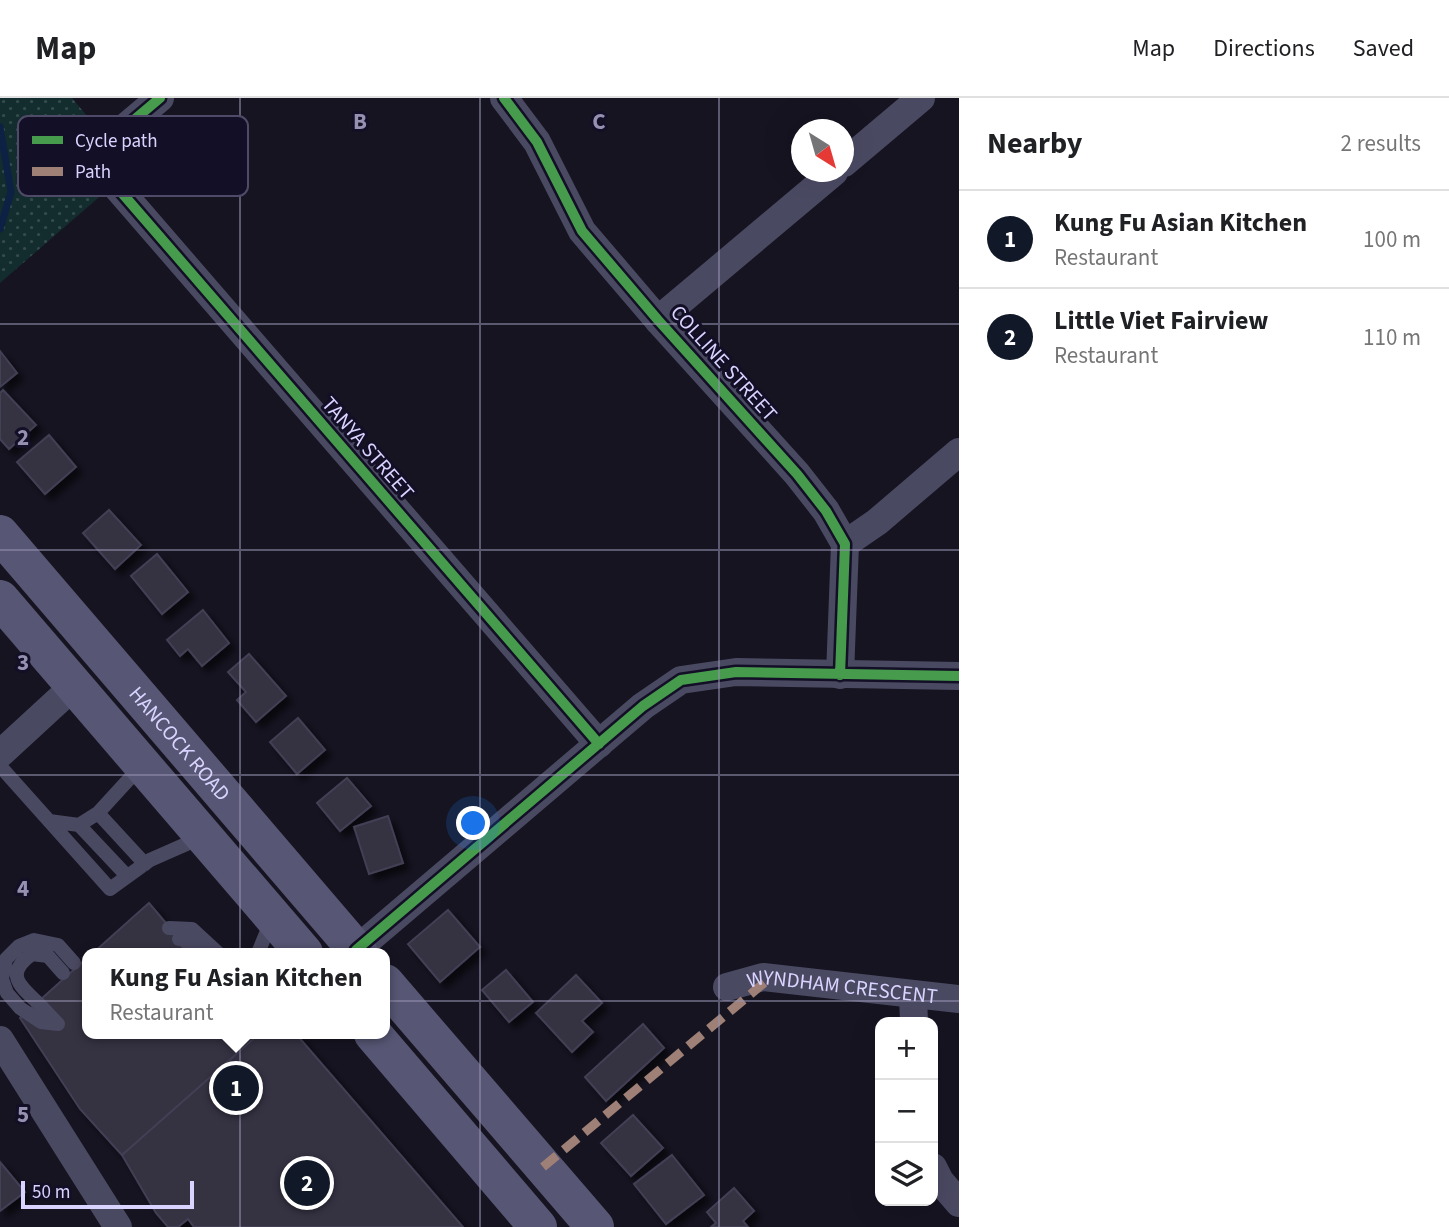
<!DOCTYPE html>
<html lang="en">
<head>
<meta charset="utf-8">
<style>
	body { margin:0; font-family:"Source Sans 3",sans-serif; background:#f6f6f6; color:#202124 }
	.controls { position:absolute; right:21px; bottom:21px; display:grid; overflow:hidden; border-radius:14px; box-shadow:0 7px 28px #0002 }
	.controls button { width:63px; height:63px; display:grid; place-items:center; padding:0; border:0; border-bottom:2px solid #e0e0e0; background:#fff; color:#202124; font:35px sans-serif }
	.compass { position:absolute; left:791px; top:21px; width:63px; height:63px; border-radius:50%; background:#fff; box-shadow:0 7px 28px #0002; rotate:143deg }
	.scale { position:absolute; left:21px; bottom:18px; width:173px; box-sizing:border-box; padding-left:7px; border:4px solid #d9d4ff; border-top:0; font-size:19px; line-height:24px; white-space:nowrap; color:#d9d4ff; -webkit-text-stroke:5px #130f26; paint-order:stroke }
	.you { position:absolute; left:474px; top:726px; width:24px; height:24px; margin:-18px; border:5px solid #fff; border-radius:50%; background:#1a73e8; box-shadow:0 0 0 10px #1a73e833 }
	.badge { display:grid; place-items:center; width:46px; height:46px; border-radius:50%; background:#111827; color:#fff; font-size:23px; font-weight:700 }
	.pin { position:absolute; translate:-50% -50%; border:4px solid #fff; box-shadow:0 2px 7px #0006 }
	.popup { position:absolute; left:82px; top:850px; width:308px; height:91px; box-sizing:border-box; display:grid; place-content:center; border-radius:14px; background:#fff; filter:drop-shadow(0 2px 5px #0005); font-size:23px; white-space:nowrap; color:#757577 }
	.popup b { font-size:26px; color:#202124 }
	.popup::after { content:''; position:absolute; left:50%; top:100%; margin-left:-14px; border:14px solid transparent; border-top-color:#fff }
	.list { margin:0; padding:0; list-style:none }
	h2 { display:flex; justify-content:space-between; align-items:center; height:91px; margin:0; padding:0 28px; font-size:30px }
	h2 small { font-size:23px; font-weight:400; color:#757577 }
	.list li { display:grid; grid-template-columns:46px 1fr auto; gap:21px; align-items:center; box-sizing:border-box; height:98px; padding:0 28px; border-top:2px solid #e0e0e0 }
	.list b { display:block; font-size:26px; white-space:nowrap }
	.list p { margin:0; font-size:23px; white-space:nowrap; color:#757577 }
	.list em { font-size:23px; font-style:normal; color:#757577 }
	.icon { flex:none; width:38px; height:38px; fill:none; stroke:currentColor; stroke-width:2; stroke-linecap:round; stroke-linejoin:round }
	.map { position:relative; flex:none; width:959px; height:1129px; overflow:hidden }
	header { display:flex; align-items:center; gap:42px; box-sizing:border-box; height:98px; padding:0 35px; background:#fff; border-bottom:2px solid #e0e0e0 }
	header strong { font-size:33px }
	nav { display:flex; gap:38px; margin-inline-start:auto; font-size:24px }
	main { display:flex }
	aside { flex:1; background:#fff }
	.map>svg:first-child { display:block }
	.park { fill:url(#park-dots) }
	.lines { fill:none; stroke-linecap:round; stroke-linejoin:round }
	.stream { stroke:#0d2144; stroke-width:7 }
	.building { fill:#343243; stroke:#433f54; stroke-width:2; filter:url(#shadow) }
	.service { stroke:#4a4962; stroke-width:14 }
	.minor { stroke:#4a4962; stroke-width:28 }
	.secondary { stroke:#575674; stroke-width:38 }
	.quiet { stroke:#9e8076; stroke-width:9; stroke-dasharray:18 9; stroke-linecap:butt }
	.cycleway-casing { stroke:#130f26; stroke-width:15 }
	.cycleway { stroke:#469c4c; stroke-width:10 }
	.grid { fill:none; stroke:#9591b1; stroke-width:2; stroke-opacity:0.55 }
	.labels { text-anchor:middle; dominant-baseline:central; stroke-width:6; stroke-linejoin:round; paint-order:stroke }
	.street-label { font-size:21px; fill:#d9d4ff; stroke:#130f26 }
	.key { fill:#130f26; stroke:#4e4a67; stroke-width:2 }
	.key-label { font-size:19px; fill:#d9d4ff }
	.grid-label { font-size:23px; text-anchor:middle; font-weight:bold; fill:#9591b1; stroke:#130f26; stroke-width:6; stroke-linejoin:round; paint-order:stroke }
</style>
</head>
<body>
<header>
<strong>Map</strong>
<nav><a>Map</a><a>Directions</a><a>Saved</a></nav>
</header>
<main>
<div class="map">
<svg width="959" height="1129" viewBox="0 0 959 1129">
	<defs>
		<pattern id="park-dots" width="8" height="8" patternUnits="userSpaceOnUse" patternTransform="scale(1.75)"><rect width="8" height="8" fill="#132c2d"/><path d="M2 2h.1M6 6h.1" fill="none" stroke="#354a4c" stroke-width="1.8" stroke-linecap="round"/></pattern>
		<filter id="shadow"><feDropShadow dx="6" dy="6" stdDeviation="3.5" flood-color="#0009"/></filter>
	</defs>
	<rect width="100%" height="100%" fill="#161421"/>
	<!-- park -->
	<path class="park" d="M0,0h72l21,25c-20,31 -10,44 12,69l-105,91z"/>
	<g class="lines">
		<!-- stream -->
		<path class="stream" d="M0,29l11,65 -11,37"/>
	</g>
	<!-- building -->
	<path class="building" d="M0,253l17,22 -17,14z
		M3,292l33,35 -27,24 -9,-10v-46z
		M49,337l27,32 -31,27 -28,-32z
		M109,412l32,35 -26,24 -32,-36z
		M157,456l31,38 -26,22 -31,-38z
		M203,512l26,33 -27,23 -14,-17 -8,7 -13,-16z
		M249,556l37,42 -30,26 -19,-22 9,-8 -18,-20z
		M298,620l27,32 -28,24 -27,-32z
		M347,680l24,28 -31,25 -23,-28z
		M388,718l15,47 -34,11 -15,-47z
		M149,805l42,50h-98z
		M448,812l32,37 -40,35 -32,-38z
		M87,860v76h172l-137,121 -42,-46 -60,-91z
		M506,872l27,32 -24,20 -27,-32z
		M576,877l26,28 -20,18 11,11 -21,20 -36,-39z
		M643,926l21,24 -58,53 -21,-24z
		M259,936h37l167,193h-269l-6,-8 -10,8h-10l-12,-14 -34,-58z
		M633,1017l30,33 -32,28 -30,-33z
		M672,1057l32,40 -38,29 -32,-40z
		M0,1064l25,30 -25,19z
		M734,1090l20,23 -11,10 5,6h-37l5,-4 -9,-11z"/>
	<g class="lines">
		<!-- service -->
		<path class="service" d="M0,668l110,123 40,-29 50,-22
			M98,715l47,51
			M49,723l30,4 48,51
			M79,727l19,-12 43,-47
			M169,830l23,1 26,24
			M179,841l5,1 14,13
			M258,855l14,-34
			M58,926l-17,-2 -21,-14 -13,-15 -5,-14 4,-20 13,-13 15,-6 24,5 16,18
			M58,926c-7,-7 -13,-14 -20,-21 -18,-17 -34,-29 -6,-49l16,2 15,17"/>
		<!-- minor -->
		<g class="minor">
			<path d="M160,0l-38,32 -18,20 11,35 484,559"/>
			<path d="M504,0l33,44 45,89 76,89 139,154 29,37 19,33 -5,131"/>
			<path d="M844,65l77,-65"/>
			<path d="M658,222l176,-148"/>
			<path d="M845,446l32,-22 82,-70"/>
			<path d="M0,656l75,-69"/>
			<path d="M356,852l287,-244 38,-26 55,-8 223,4"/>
			<path id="s1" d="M727,889l36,-10 196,22"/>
			<path d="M913,897l1,27"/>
			<path d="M0,942l118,187"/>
			<path d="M933,1069l7,14 19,22"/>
		</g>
		<!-- secondary -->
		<g class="secondary">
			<path id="s2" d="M0,436l359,419"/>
			<path d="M0,501l304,354"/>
			<path d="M385,885l210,244"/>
			<path d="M373,936l165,193"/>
		</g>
		<!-- quiet -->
		<path class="quiet" d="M543,1069l227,-189"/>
		<defs>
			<path id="cycleway" d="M160,0l-38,32 -18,20 11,35 484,559
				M504,0l33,44 45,89 76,89 139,154 29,37 19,33 -5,131
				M356,852l287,-244 38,-26 55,-8 223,4"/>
		</defs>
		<!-- cycleway casing -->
		<use href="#cycleway" class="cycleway-casing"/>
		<!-- cycleway -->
		<use href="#cycleway" class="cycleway"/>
	</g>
	<!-- grid -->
	<path class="grid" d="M240,0v1129M480,0v1129M719,0v1129M0,226h959M0,452h959M0,677h959M0,903h959"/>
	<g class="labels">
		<!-- street labels -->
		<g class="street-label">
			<text transform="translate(724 265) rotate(48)">COLLINE STREET</text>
			<text transform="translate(368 350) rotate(49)">TANYA STREET</text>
			<text stroke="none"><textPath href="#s2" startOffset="276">HANCOCK ROAD</textPath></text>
			<text stroke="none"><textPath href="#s1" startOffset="117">WYNDHAM CRESCENT</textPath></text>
		</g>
	</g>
	<!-- legend -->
	<rect x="18" y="18" width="230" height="80" rx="10" class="key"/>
	<rect x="32" y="38" width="31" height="8" fill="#469c4c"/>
	<rect x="32" y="69" width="31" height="9" fill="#9e8076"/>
	<g class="key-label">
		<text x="75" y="49">Cycle path</text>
		<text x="75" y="80">Path</text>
	</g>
	<g class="grid-label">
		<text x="360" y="31">B</text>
		<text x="599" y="31">C</text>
		<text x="23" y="347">2</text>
		<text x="23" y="572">3</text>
		<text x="23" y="798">4</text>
		<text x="23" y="1024">5</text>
	</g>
</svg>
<div class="controls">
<button>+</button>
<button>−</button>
<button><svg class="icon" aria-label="layers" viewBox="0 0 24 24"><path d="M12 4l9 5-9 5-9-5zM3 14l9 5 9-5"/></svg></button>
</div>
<svg class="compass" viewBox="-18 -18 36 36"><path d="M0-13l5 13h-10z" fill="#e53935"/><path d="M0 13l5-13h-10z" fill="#757577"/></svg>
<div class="scale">50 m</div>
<div class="you"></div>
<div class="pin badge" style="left:236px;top:990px">1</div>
<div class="popup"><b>Kung Fu Asian Kitchen</b>Restaurant</div>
<div class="pin badge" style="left:307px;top:1085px">2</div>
</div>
<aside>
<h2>Nearby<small>2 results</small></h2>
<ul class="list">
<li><span class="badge">1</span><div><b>Kung Fu Asian Kitchen</b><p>Restaurant</p></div><em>100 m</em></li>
<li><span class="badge">2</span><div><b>Little Viet Fairview</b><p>Restaurant</p></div><em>110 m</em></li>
</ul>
</aside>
</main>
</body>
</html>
